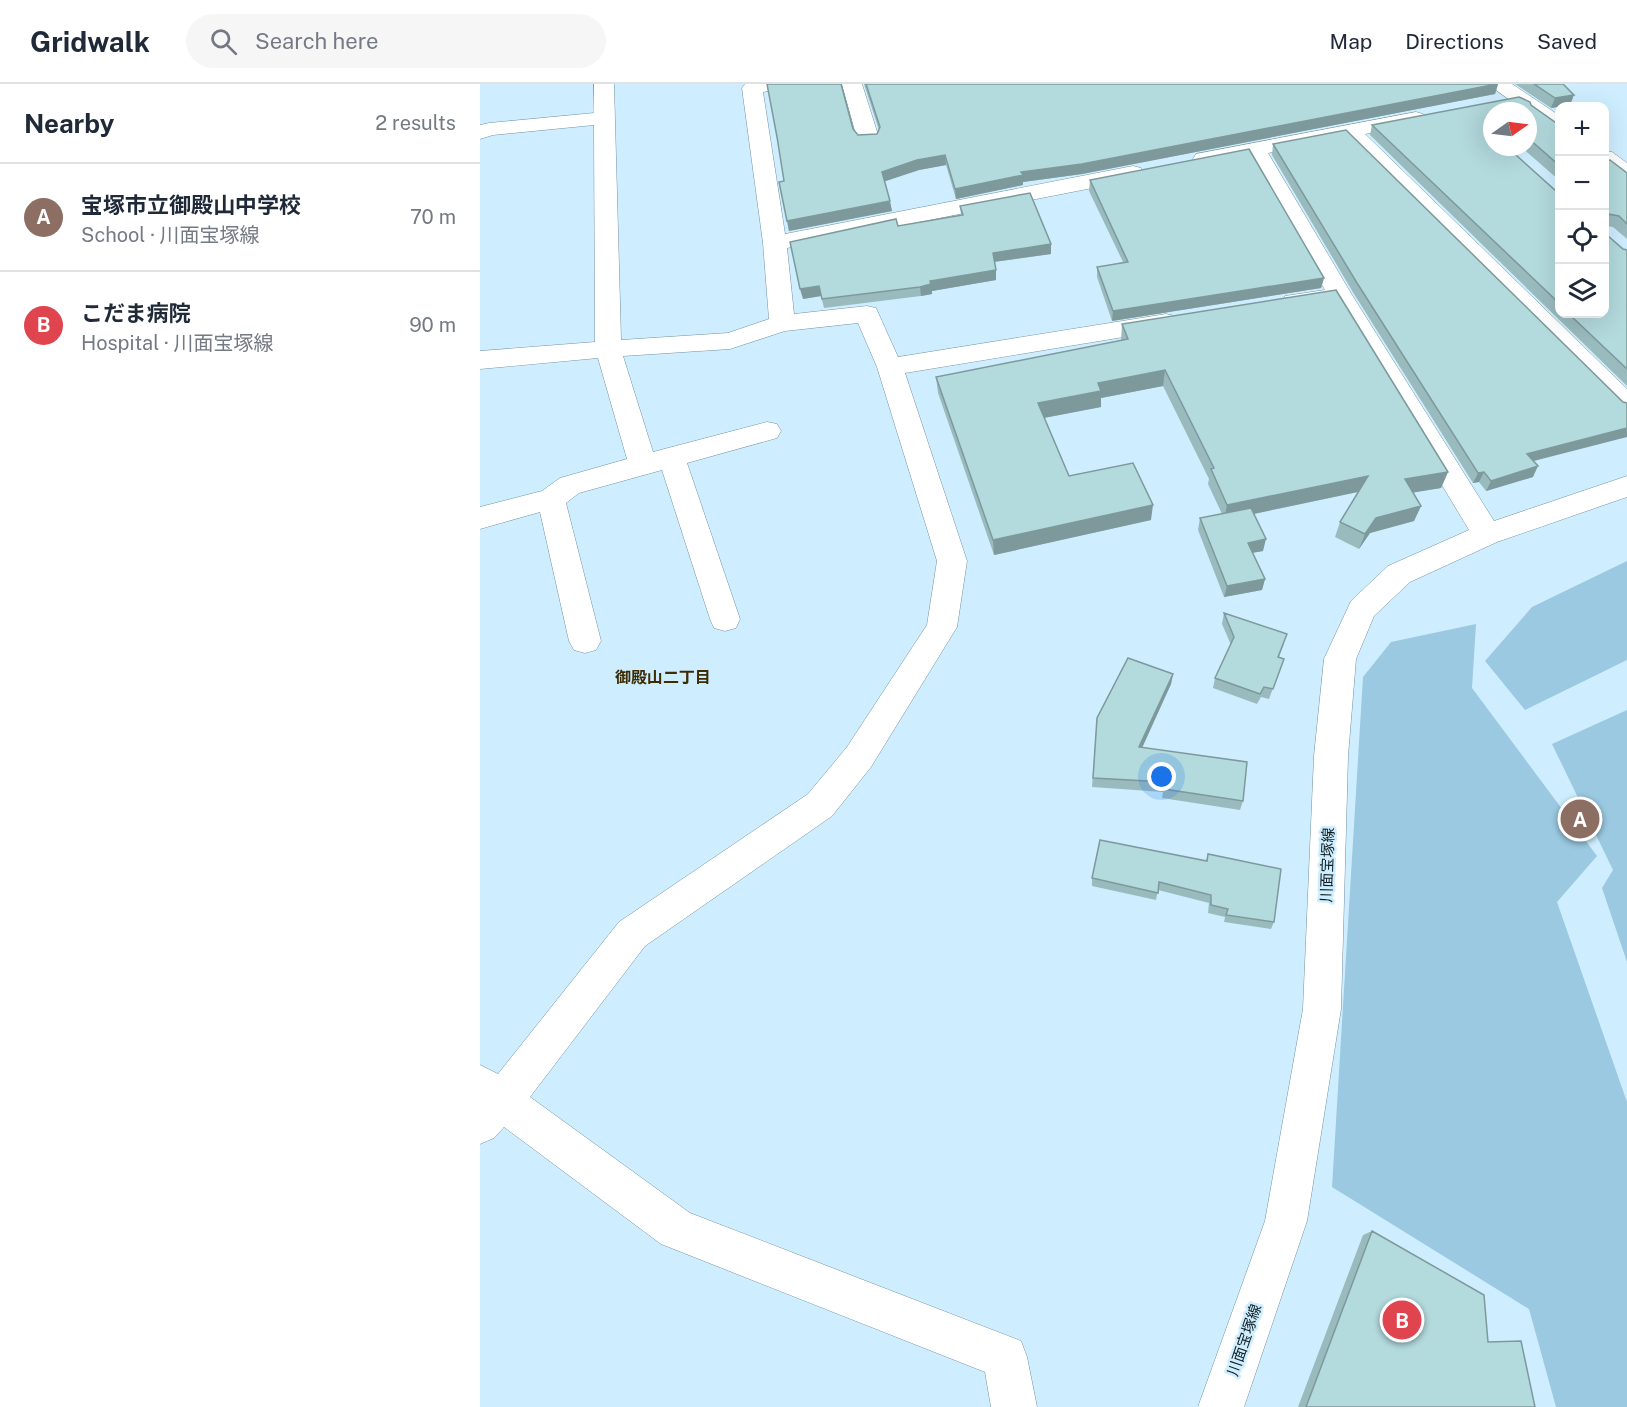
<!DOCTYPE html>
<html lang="en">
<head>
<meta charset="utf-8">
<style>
	body { margin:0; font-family:"Public Sans","Noto Sans JP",sans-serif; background:#f6f6f7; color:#1f2937 }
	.controls { position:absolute; right:18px; top:18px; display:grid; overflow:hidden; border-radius:12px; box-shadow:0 6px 24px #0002 }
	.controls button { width:54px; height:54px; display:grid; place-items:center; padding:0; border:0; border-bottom:2px solid #e0e1e3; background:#fff; color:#1f2937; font:30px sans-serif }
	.compass { position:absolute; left:1003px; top:18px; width:54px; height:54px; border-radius:50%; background:#fff; box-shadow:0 6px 24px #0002; rotate:76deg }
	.you { position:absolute; left:682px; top:693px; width:21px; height:21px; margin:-15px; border:4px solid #fff; border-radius:50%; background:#1a73e8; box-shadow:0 0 0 9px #1a73e833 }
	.badge { display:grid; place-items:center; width:39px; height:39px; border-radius:50%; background:#111827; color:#fff; font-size:20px; font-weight:700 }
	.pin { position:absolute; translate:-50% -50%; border:3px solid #fff; box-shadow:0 2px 6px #0006 }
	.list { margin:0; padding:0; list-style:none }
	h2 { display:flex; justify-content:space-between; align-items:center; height:78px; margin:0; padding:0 24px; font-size:26px }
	h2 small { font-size:20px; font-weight:400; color:#747a83 }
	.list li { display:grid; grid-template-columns:39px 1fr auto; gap:18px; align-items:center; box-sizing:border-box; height:108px; padding:0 24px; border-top:2px solid #e0e1e3 }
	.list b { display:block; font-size:22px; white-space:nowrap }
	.list p { margin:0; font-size:20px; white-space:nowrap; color:#747a83 }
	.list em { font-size:20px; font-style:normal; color:#747a83 }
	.icon { flex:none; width:33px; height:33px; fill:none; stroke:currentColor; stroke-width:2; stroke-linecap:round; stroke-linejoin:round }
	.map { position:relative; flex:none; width:1147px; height:1323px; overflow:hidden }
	header { display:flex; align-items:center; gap:36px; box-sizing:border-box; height:84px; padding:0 30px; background:#fff; border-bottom:2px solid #e0e1e3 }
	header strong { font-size:28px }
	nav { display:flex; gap:33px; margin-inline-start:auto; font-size:21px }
	.search { width:420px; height:54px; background:#f6f6f7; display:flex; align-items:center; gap:15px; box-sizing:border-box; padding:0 21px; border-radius:33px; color:#747a83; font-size:22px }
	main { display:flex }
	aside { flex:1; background:#fff }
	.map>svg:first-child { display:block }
	.green { fill:#9ac9e1 }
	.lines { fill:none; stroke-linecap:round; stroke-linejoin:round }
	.minor-casing { stroke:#7392a1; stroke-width:1 }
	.minor { fill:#fff; fill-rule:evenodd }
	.wall { fill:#9abbbe }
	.shaded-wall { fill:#7d999b }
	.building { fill:#b3dadd; stroke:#7d999b; stroke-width:1.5 }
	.labels { text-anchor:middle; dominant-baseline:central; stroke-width:5; stroke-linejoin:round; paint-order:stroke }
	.street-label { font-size:15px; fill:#121e23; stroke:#ceeeff }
	.neighbourhood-label { font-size:16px; font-weight:bold; fill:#3d2b02; stroke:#ceeeff }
</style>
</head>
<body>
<header>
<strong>Gridwalk</strong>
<div class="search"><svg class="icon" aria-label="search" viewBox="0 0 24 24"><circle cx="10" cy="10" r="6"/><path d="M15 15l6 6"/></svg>Search here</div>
<nav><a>Map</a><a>Directions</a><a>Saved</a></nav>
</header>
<main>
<aside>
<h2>Nearby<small>2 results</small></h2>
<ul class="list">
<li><span class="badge" style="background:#8d6e63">A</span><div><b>宝塚市立御殿山中学校</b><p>School · 川面宝塚線</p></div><em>70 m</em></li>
<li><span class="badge" style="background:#e0444e">B</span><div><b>こだま病院</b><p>Hospital · 川面宝塚線</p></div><em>90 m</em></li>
</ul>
</aside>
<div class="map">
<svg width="1147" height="1323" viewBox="0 0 1147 1323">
	<rect width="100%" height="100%" fill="#ceeeff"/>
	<!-- green -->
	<path class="green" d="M1147,477v99l-102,50 -40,-49 47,-54z
		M996,540l-4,64 125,168 -40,46 70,200v305h-71l-27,-98 -197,-122 31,-510 28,-35z
		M1147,626v252l-25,-74 11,-18 -61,-126z"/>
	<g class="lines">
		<defs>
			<path id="minor" d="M114,0h20l7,256 107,-7 41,-14 -6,-76 -21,-155 3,-4h40l-3,4 -19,4 22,142 348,-68 8,2 3,5 -3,5 -8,2 -346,68 7,66 73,-8 9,2 22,49 268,-43 9,2 3,6 -3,6 -9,2 -261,43 62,188 -10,66 -86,140 -39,49 -187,130 -115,151 160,116 331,128 6,16 10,50h-46l-6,-35 -324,-128 -157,-117 -10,11 -14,6v-79l18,9 121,-152 189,-128 39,-47 80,-122 10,-64 -60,-194 -19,-44 -73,8 -55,18 -107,7 30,96 114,-30 10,2 4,7 -4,7 -90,25 53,156 -4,9 -11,3 -11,-3 -4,-9 -48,-149 -83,23 -13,10 35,138 -5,9 -11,3 -11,-3 -5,-9 -29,-129 -60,17v-22l62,-16 18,-13 67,-19 -29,-101 -118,11v-18l115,-9 -1,-217 -101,10 -13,4v-14l9,-2 105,-10z
				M362,0h20l17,54 -3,5 -8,1 -8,-1 -3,-5z
				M1008,0h24l48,32v16l-8,-1z
				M936,28l7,2 4,4 -4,4 -58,12 262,255v25l-9,-3 -274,-273 -76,15 84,142 142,226 133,-45v21l-130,45 -87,40 -36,34 -18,43 -8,97 -7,253 -34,212 -63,186h-46l67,-186 38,-212 11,-253 10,-97 27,-58 37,-35 81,-36 -136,-226 -39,6 -9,-2 -3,-6 3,-6 40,-6 -77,-133 -44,9 -8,-2 -3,-5 3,-5z
				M1124,67l8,1 15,11v17l-8,-2 -15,-11z"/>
		</defs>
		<!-- minor casing -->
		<use href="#minor" class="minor-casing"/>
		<!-- minor -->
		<use href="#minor" class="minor"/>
	</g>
	<!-- wall -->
	<path class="wall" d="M384,0h634l-3,10 -413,80 -59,8v3l-67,14 -10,-34 -27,5 -35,11 8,30 -103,20 -5,-50 -7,-44 76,-8 5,6 19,-1 2,-4z
		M1035,0h48l7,21 -19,3z
		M1051,21l24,17 5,1v58l-39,-34h7v-36h-36v36l64,44 4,1v122h45v-156l22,15v66l-14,-12 -6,-1v9l16,14 4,1v136l-257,-251 2,-10z
		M793,60l261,317 -1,16 -47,14 -7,-9 -6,1 -119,-189 -82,-139z
		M610,96l234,98 -3,10 -209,33 -15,-44v-10l26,-5 -34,-71z
		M480,122l91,38v10l-57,8 2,18 -64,11v3l-11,2 -97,12 -3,-12 -18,3 95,-73 63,-11z
		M642,240l326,148 -7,16 -28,4 8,14 -7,15 -44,12 -11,16 -24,-12 5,-15 18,-30 -104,22 9,37 -11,2 13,26 -3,11 -38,7 -26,-67 2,-12 22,-4 -14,-30 1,-5 -46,-93 -62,12v9l-57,11 25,58 82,44 -157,35 -56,-162 -2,-16 185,-36z
		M744,529l60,31 -5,13 1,12 -11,30 -8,-2 -4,7 -44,-16 2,-10 16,-33 -9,-21z
		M693,590l-2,10 -29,63 101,54 -3,9 -78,-12 1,-6 -71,-5 5,-69z
		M728,770l66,68 -3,7 -47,-7 1,-5 -17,-4 1,-10 -51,-13 -2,10 -64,-14v-8l114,-17z
		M892,1147l116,111 47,65h-237l65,-172z"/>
	<!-- shaded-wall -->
	<path class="shaded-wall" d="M1018,0l-3,10 -413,80 -59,8v3l-67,14 -1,-10 66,-17z
		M1094,11l-4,10 -19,3 4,-10z
		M465,71l1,10 -27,5 -36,12 -1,-10 35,-12z
		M410,117l2,10 -103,20 -2,-10z
		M571,160v10l-58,8v-9z
		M516,186v10l-64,11v3l-11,2 -1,-9 10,-6z
		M844,194l-3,10 -209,33 1,-10z
		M339,202l2,10 -18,3 -3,-10z
		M685,286l-2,16 -62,12v9l-63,12v-16l60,-20z
		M1147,344v9l-105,27 5,-10z
		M1058,382l-5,11 -47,14 5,-10z
		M968,388l-7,16 -42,7 6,-16z
		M1004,388l-5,10 -6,1 5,-10z
		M888,392l-6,15 -138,29 3,-15z
		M673,421l-2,15 -157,35 -1,-15z
		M941,422l-7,15 -44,12 -11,16 6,-15 11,-16z
		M786,455l-3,12 -18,3 3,-11z
		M785,495l-3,11 -38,7 3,-11z
		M693,590l-2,10 -33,73 1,-10z"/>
	<!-- building -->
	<path class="building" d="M287,0h74l12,45 5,6 19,-1 3,-7 -14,-43h631l-415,80 -61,8 2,3 -68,14 -10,-34 -28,5 -35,12 8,29 -103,20 -8,-39 5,-1 -7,-44z
		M1054,0h29l11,11 -19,3z
		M1039,13l11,5 1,3 24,17 5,1v43l-32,-28v-27h-36v36h15l49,44 4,1v112l-188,-179z
		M866,46l277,272 4,1v25l-100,26 11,12 -47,15 -7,-9 -6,1 -121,-190 -84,-139z
		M769,65l75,129 -211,33 -16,-44 31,-5 -38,-82z
		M1125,74l2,3 3,-1 17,13v51l-8,-8 -11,-2 -1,21 16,14 4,1v119l-58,-55h36z
		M550,109l21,51 -58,9 3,17 -66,11 1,3 -11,3 -98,12 -3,-13 -19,3 -10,-47 106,-23 2,7 65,-11 -3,-9z
		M856,206l112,182 -43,7 16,27 -45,12 -11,16 -25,-12 28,-46 -141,29 -16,-36 3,-1 -49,-98 -67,13 3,8 -63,12 31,73 64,-13 20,42 -160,35 -57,-163 192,-38 -6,-15z
		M771,424l15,31 -18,4 17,36 -38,7 -27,-68z
		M744,529l63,21 -9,23 6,2 -11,30 -9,-2 -4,7 -45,-16 19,-41z
		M648,574l45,16 -34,73 108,15 -4,39 -79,-12 1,-7 -72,-4 4,-60z
		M620,756l107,21 1,-7 73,15 -7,53 -48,-7 2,-6 -17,-4v-10l-52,-13 -1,11 -66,-15z
		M892,1147l112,64 4,47 33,-1 14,66h-229z"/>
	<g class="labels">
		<!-- street labels -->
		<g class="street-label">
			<text transform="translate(847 781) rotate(-88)">川面宝塚線</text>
			<text transform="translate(764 1256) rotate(-71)">川面宝塚線</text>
		</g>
		<!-- neighbourhood labels -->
		<g class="neighbourhood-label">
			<text x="183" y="593">御殿山二丁目</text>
		</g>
	</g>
</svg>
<div class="controls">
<button>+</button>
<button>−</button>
<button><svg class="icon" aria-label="locate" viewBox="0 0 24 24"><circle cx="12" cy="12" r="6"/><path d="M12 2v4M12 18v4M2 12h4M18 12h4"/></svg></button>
<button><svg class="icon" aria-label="layers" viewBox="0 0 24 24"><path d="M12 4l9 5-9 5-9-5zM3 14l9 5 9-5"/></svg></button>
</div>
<svg class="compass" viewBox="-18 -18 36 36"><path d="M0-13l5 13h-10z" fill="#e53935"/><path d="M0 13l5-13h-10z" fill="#747a83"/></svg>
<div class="you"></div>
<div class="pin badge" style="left:1100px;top:735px;background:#8d6e63">A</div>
<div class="pin badge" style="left:922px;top:1236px;background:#e0444e">B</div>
</div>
</main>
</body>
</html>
